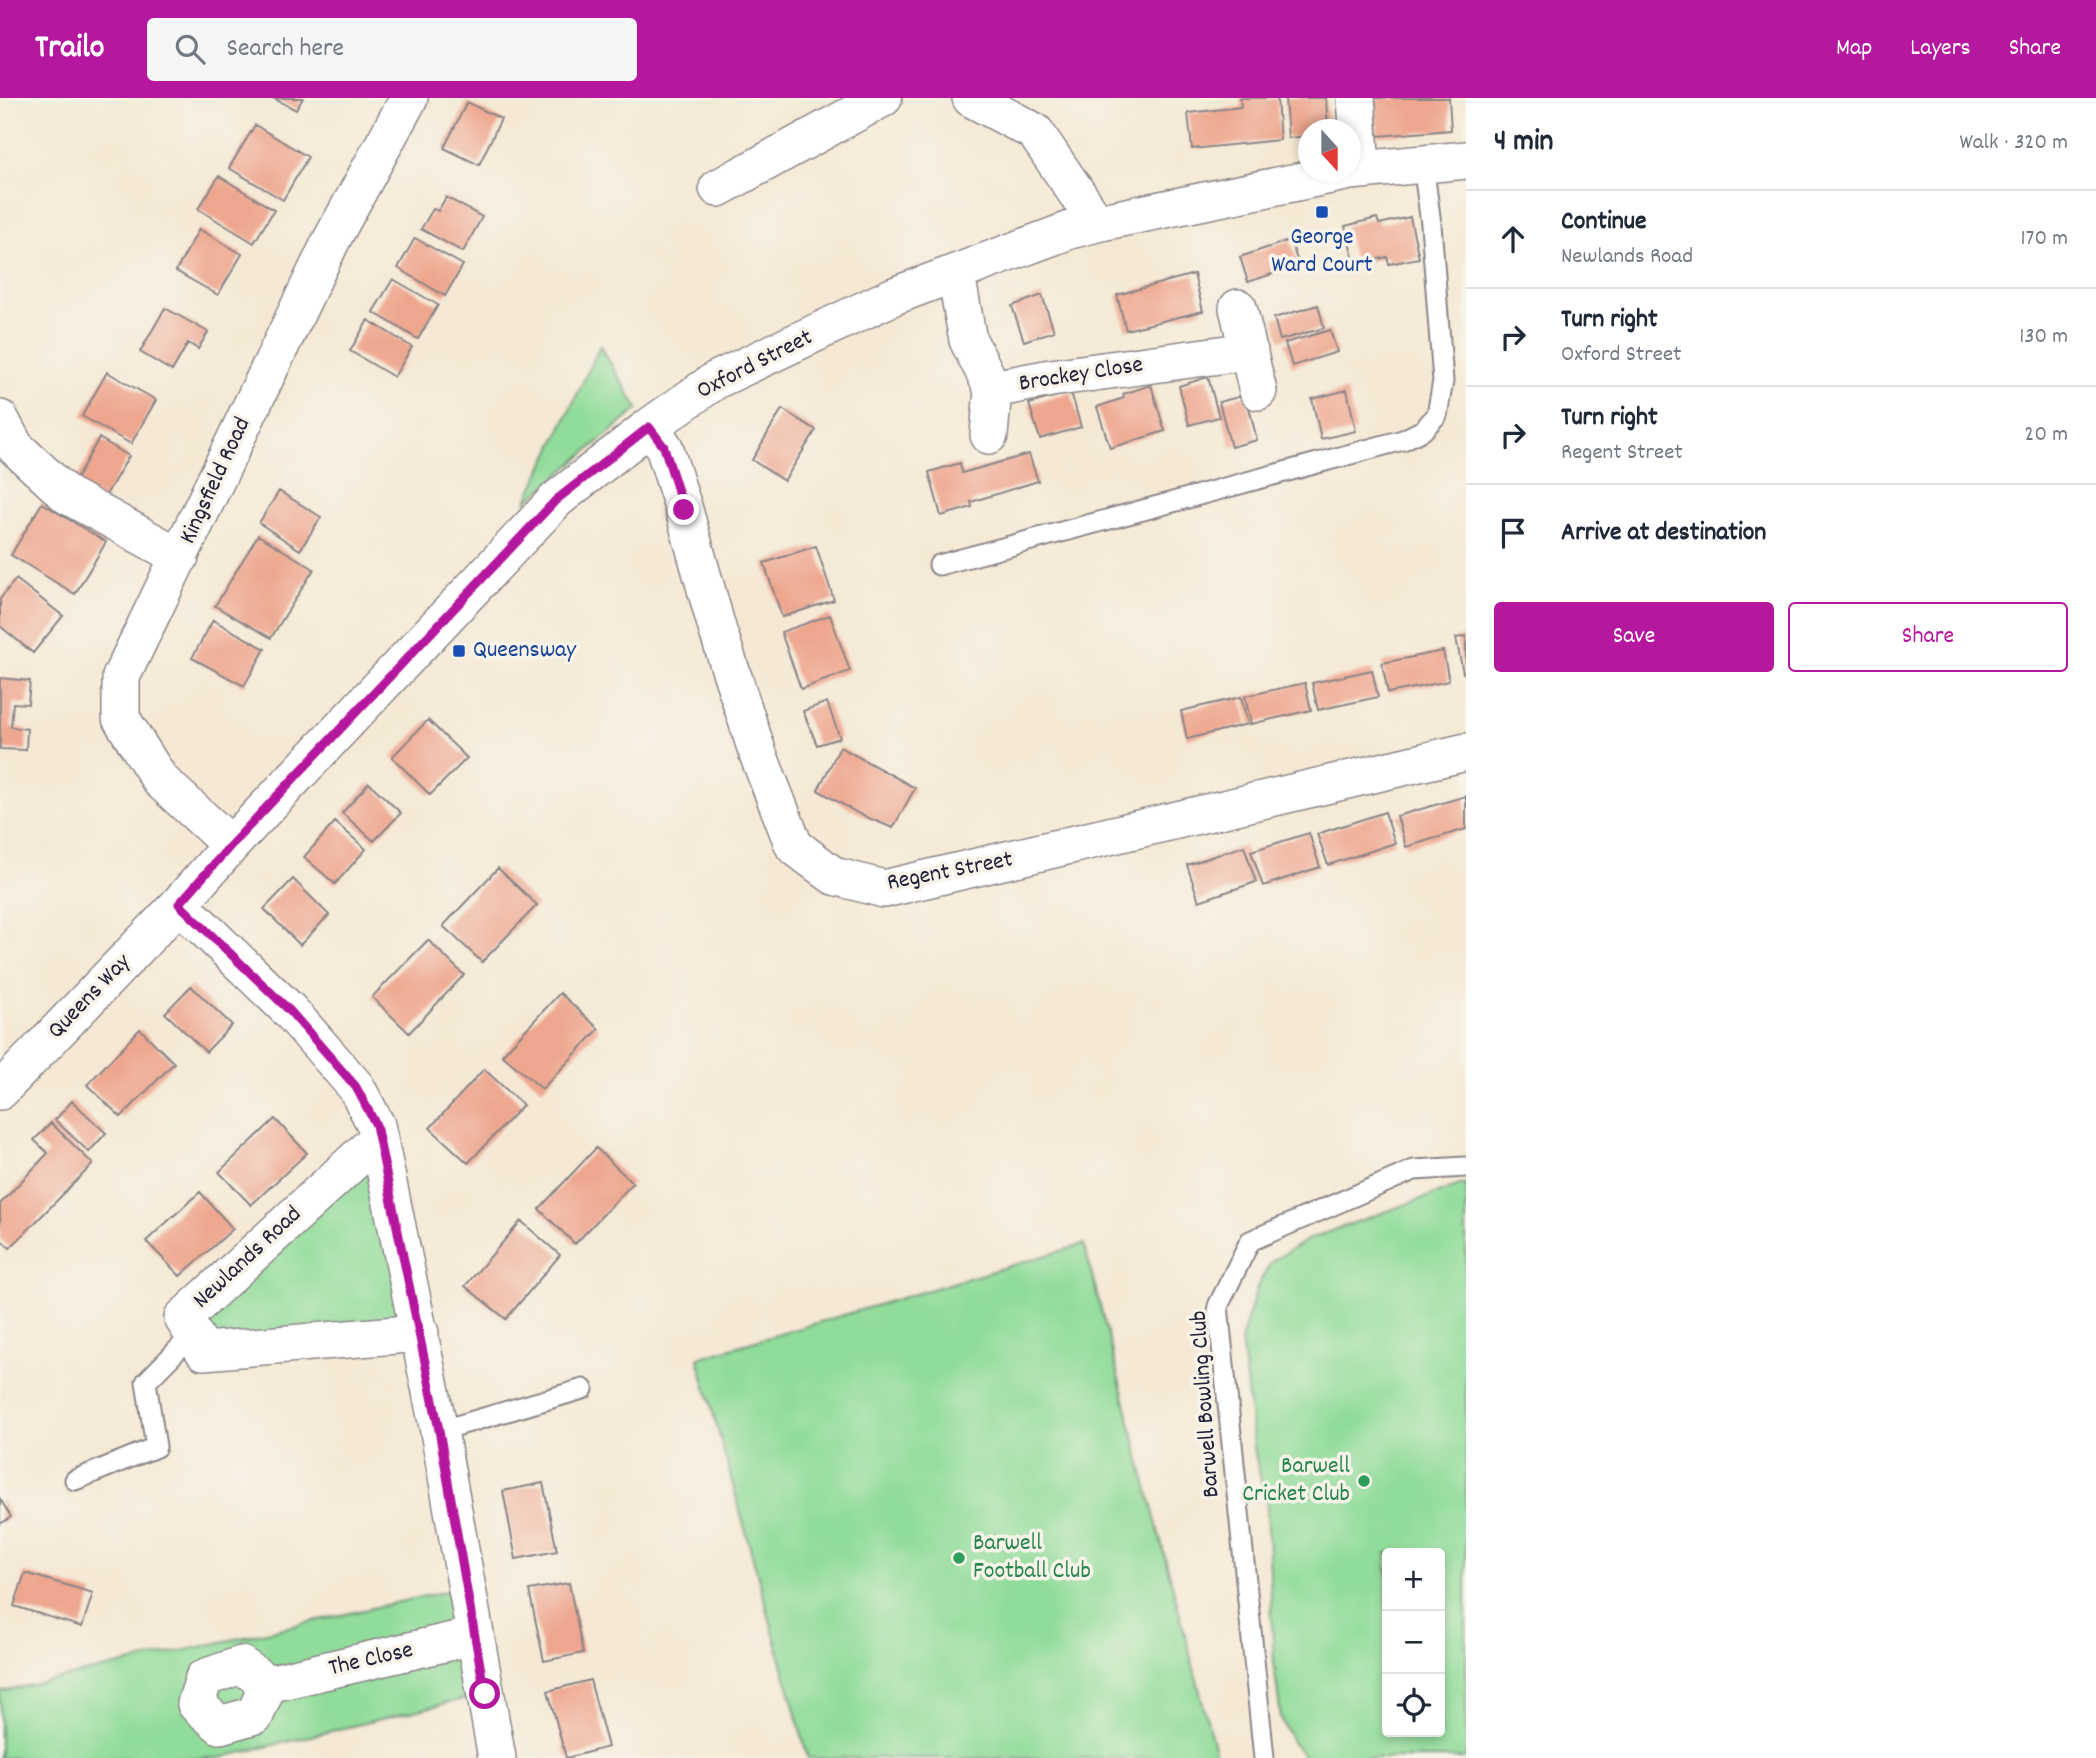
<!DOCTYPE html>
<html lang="en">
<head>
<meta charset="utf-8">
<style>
	body { margin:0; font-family:Dekko,sans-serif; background:#f6f6f7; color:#1f2937 }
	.controls { position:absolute; right:21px; bottom:21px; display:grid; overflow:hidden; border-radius:7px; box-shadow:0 4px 10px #0003 }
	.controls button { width:63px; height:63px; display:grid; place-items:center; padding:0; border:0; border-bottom:2px solid #e0e1e3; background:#fff; color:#1f2937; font:35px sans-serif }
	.compass { position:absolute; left:1298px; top:21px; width:63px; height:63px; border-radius:50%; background:#fff; box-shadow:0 4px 10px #0003; rotate:159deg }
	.stop { position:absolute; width:21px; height:21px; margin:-16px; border:5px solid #b5179e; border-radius:50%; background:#fff }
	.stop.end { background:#b5179e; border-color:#fff; box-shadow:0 2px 7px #0008 }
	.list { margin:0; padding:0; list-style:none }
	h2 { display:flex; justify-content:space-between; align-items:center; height:91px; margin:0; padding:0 28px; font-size:30px }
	h2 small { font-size:23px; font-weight:400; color:#747a83 }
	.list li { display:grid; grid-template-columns:46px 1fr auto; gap:21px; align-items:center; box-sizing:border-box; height:98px; padding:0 28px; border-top:2px solid #e0e1e3 }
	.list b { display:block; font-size:26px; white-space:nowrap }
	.list p { margin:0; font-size:23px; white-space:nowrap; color:#747a83 }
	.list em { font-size:23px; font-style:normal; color:#747a83 }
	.actions { display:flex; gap:14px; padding:21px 28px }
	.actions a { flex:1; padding:16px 0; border:2px solid #b5179e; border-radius:7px; text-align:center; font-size:24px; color:#b5179e }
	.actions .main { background:#b5179e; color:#fff }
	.icon { flex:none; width:38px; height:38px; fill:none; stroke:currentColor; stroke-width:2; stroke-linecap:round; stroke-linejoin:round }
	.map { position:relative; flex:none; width:1466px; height:1660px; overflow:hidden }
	header { display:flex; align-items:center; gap:42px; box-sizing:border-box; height:98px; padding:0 35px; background:#b5179e; color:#fff }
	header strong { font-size:33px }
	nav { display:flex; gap:38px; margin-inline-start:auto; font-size:24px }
	.search { width:490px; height:63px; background:#f6f6f7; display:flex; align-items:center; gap:18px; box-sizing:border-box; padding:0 24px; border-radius:7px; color:#747a83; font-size:26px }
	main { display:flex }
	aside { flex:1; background:#fff }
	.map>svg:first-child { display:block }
	.green { fill:#90dc9a; stroke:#597f6a; stroke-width:2; fill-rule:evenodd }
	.building { fill:#eea68e }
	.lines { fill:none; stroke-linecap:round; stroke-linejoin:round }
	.service-casing { stroke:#8c8688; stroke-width:23 }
	.minor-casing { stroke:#8c8688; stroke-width:40 }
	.service { stroke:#fff; stroke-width:19 }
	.minor { stroke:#fff; stroke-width:37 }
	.route { stroke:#b5179e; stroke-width:9 }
	.transit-dot { fill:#1a4fb4; stroke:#f7f3e8; stroke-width:2.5 }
	.leisure-dot { fill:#2e9e5b; stroke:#f7f3e8; stroke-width:2.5 }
	.labels { text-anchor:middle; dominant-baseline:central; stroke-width:7; stroke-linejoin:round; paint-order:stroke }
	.transit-label { font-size:24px; fill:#164399; stroke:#f7f3e8 }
	.street-label { font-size:24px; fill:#22223b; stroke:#f7f3e8 }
	.leisure-label { font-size:24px; fill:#27864d; stroke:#f7f3e8; text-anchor:end }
</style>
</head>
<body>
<header>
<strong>Trailo</strong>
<div class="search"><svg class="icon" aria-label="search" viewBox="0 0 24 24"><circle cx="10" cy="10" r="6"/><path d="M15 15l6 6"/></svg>Search here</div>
<nav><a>Map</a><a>Layers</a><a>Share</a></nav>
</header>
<main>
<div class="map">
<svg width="1466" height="1660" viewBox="0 0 1466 1660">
	<rect width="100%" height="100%" fill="#f7f3e8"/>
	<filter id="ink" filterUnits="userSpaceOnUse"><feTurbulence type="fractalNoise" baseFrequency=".0143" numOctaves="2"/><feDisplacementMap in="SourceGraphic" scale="14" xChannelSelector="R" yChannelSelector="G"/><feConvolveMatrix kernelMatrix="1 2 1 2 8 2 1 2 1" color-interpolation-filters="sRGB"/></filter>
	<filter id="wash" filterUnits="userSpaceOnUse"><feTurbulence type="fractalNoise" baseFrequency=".00686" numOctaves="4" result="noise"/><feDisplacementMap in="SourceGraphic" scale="28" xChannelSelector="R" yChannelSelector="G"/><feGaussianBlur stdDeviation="1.57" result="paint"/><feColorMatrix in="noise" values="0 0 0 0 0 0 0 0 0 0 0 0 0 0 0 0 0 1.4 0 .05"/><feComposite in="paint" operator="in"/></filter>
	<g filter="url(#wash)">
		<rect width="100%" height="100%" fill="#f5e9d5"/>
		<!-- green -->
		<path class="green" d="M600,248l38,63 -112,93z
			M376,1027l44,208 -216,18 -21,-33z
			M1460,1087h6v573h-160l-14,-16 -11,-24 -7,-54 -7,-157 -12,-53 -14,-114 17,-55 14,-24 37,-22zM1440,1455v179h-53v-179z
			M1084,1146l133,514h-409l-110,-400z
			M457,1491l28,105 -266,64h-219v-66z"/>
		<g id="blocks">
			<!-- building -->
			<path class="building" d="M273,0h30l-7,12z
				M1240,0h37l3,42 -88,9 -4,-36 53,-6z
				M1285,0h41l2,32h-20v6l-20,2z
				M1375,0h74l2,32 -73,6z
				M467,4l34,17 -22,46 -35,-17z
				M255,27l53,32 -25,43 -54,-32z
				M219,78l55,34 -20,33 -56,-34z
				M446,99l36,20 -19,35 -42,-23 12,-20 5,2z
				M1410,119l9,41 -30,6 -2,-7 -32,8 -10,-39 32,-8 2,6z
				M199,131l43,25 -24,41 -42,-24z
				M415,140l48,27 -18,31 -47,-28z
				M1290,142l9,25 -51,17 -8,-25z
				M1194,176l9,37 -77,19 -9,-35z
				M393,181l45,26 -20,34 -45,-27z
				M1042,197l12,36 -30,10 -12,-35z
				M1318,207l6,23 -44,12 -6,-22z
				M165,210l43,24 -10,17 -10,-6 -16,28 -32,-19z
				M368,222l44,27 -18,30 -44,-26z
				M1330,232l7,22 -45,14 -7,-23z
				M107,274l49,28 -25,44 -49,-28z
				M1208,279l11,40 -30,8 -10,-39z
				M1151,287l14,46 -55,17 -13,-41 27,-9 -1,-4z
				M1347,292l9,41 -35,8 -9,-40z
				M1071,294l10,35 -41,12 -11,-35z
				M1246,297l11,45 -26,7 -12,-45z
				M782,311l34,21 -32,51 -32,-21z
				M99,340l30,18 -26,44 -29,-17z
				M1029,356l9,27 -67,21 1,5 -31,9 -12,-44 31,-9 2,10z
				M279,393l42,26 -21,33 -41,-27z
				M42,405l64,39 -31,52 -64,-39z
				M258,437l56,34 -43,69 -56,-32z
				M816,448l18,54 -52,17 -18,-54z
				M16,481l47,37 -30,37 -33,-27v-27z
				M830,517l20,56 -49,18 -20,-57z
				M213,522l52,29 -21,37 -52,-28z
				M1466,538v36l-3,1 -7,-35z
				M1443,553l6,30 -61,12 -6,-30z
				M1372,572l6,27 -60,13 -6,-27z
				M0,580l30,3 -2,23 -15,-1 -2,24 16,2 -1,21 -26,-1z
				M1305,585l6,27 -60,14 -6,-28z
				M1241,599l7,27 -61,15 -6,-28z
				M827,604l13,36 -23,7 -14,-34z
				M428,622l39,38 -37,37 -38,-38z
				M840,649l75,41 -22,40 -32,-13 -43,-25z
				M369,685l32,30 -27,28 -32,-28z
				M1466,698v33l-60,18 -9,-31z
				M1385,714l10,31 -67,22 -11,-31z
				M335,724l31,27 -31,35 -31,-27z
				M1309,735l11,34 -57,19 -12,-35z
				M1244,748l12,36 -57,19 -12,-36z
				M498,770l39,37 -55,57 -39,-36z
				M293,781l36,36 -29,30 -36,-36z
				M428,842l36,35 -55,58 -37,-36z
				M191,888l41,39 -26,27 -41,-39z
				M560,895l39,36 -57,60 -40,-34z
				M140,931l34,34 -53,54 -34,-32z
				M484,971l39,36 -55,58 -38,-35z
				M72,1003l34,32 -17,19 -34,-32z
				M275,1021l32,34 -56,52 -32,-33z
				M51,1025l42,41 -83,84 -10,-9v-35l48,-51 -14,-13z
				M596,1050l37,35 -58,61 -36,-35z
				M200,1094l33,37 -53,47 -34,-35z
				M521,1123l39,34 -54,64 -41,-33z
				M543,1385l14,68 -41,8 -13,-68z
				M0,1401l11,18 -11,7z
				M25,1475l68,20 -11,34 -68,-21z
				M569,1485l14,70 -39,8 -15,-71z
				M590,1582l18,67 -42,11 -18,-67z"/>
		</g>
	</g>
	<g filter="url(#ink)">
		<use href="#blocks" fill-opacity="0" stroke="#8c8688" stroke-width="2"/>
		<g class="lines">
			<defs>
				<path id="service" d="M939,467l464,-125 20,-10 14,-15 6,-34 -12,-157 -8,-60
					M439,1333l144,-42
					M75,1382l81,-33 -10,-65 47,-48
					M1264,1660l-46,-452 32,-65 164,-71 52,-3"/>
				<path id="minor" d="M971,0l64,34 62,91
					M1356,0l5,70
					M1350,73l116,-11
					M718,90l165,-90
					M956,177l12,65 25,49 58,-11 198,-27
					M1238,210l20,83
					M0,321l15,28 52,48 113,62
					M649,329l15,20 20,63 33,118 41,126 36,92 40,30 50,13 582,-137
					M989,337l4,-46
					M231,747l-71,-65 -39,-62v-41l210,-436 78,-143
					M179,806l111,107 66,76 20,38 63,306 58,327
					M0,993l179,-187 52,-59 325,-345 93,-73 67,-47 178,-84 176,-66 27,-7 249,-51
					M379,1040l-196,180 21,33 216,-18
					M268,1586l-27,-19 -37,13 -8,26 24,21 35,-10 13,-31 206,-48"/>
			</defs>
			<!-- service casing -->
			<use href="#service" class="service-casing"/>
			<!-- minor casing -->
			<use href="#minor" class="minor-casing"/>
			<!-- service -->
			<use href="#service" class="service"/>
			<!-- minor -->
			<use href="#minor" class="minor"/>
		</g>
	</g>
	<g class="lines" filter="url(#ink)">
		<!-- route -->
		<path class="route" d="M485,1596l-46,-264 -63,-305 -20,-38 -66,-76 -111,-107 52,-59 325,-345 93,-73 15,20 20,63"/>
	</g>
	<!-- markers -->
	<g class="transit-dot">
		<rect x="1315" y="107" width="14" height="14" rx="3.5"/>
		<rect x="452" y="546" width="14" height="14" rx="3.5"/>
	</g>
	<g class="leisure-dot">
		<circle cx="1364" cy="1383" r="7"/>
		<circle cx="959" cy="1460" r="7"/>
	</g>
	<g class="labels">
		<!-- transit labels -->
		<g class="transit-label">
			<text x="1322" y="140">George<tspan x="1322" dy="28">Ward Court</tspan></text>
			<text x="473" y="553" text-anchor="start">Queensway</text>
		</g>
		<!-- street labels -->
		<g class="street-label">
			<text transform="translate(755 267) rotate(-27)">Oxford Street</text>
			<text transform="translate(1081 277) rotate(-9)">Brockey Close</text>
			<text transform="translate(216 383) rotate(-65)">Kingsfield Road</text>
			<text transform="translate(950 774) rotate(-11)">Regent Street</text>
			<text transform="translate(90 899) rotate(-46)">Queens Way</text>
			<text transform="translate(248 1160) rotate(-43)">Newlands Road</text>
			<text transform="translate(1206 1306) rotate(-94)">Barwell Bowling Club</text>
			<text transform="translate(371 1562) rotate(-13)">The Close</text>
		</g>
		<!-- leisure labels -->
		<g class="leisure-label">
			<text x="1350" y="1369">Barwell<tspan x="1350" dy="28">Cricket Club</tspan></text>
			<text x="973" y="1446" text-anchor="start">Barwell<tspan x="973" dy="28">Football Club</tspan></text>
		</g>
	</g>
</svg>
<div class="controls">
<button>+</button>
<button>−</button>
<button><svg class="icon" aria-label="locate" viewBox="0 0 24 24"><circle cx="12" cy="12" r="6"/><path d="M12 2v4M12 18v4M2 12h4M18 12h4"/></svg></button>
</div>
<svg class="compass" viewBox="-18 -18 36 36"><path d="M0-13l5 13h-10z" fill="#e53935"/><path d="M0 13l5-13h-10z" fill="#747a83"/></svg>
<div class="stop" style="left:485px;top:1596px"></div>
<div class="stop end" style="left:684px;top:412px"></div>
</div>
<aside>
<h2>4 min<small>Walk · 320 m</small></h2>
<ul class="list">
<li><svg class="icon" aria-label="ahead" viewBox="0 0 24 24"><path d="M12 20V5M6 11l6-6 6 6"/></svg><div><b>Continue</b><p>Newlands Road</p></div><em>170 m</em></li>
<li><svg class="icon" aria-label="right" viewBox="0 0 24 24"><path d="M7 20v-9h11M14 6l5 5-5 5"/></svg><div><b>Turn right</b><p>Oxford Street</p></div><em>130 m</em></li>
<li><svg class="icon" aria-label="right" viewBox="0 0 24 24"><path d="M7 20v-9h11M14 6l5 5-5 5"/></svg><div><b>Turn right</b><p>Regent Street</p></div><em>20 m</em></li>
<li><svg class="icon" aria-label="arrive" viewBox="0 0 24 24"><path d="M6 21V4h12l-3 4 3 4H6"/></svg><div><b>Arrive at destination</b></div></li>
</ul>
<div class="actions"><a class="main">Save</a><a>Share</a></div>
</aside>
</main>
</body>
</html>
